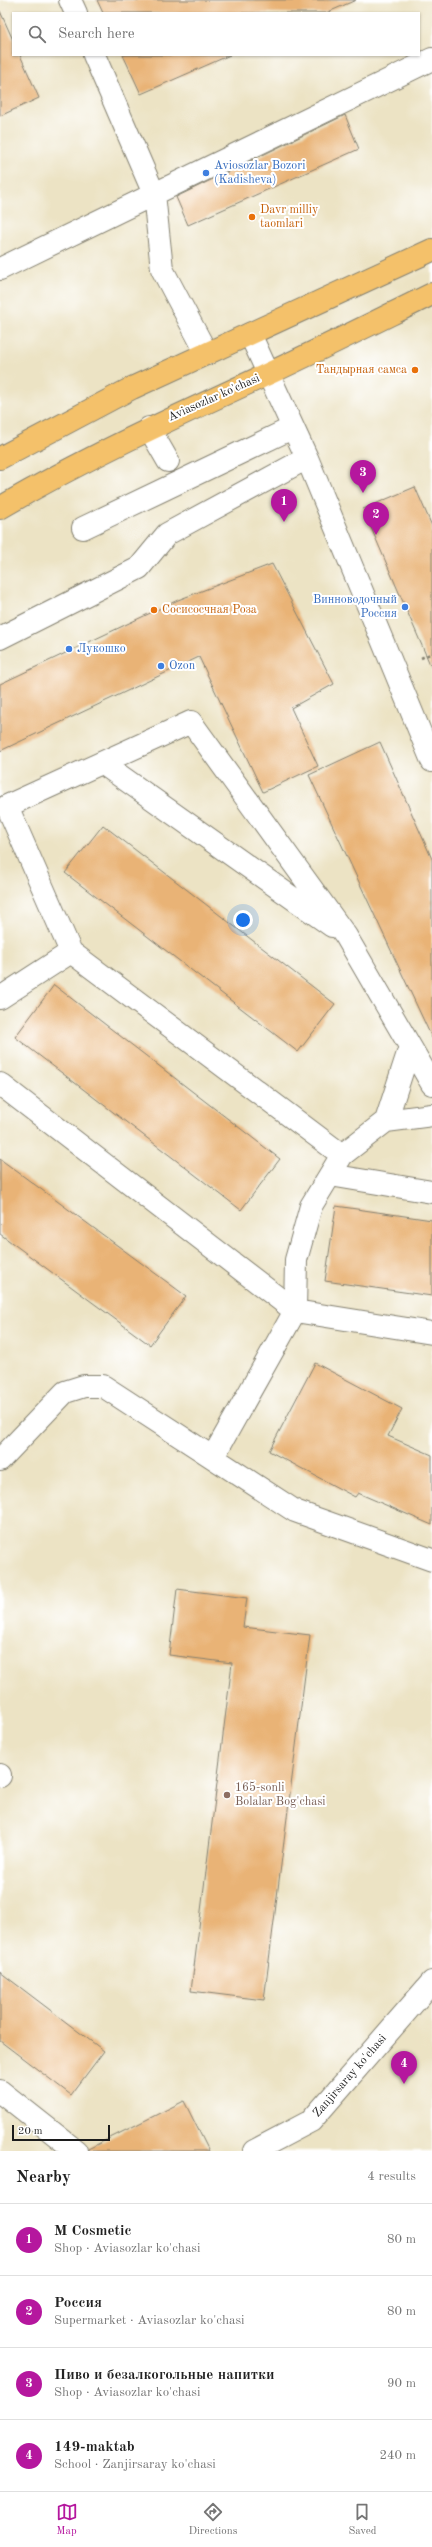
<!DOCTYPE html>
<html lang="en">
<head>
<meta charset="utf-8">
<style>
	body { margin:0; font-family:"Old Standard TT",serif; background:#f2f2f2; color:#222 }
	.scale { position:absolute; left:12px; bottom:10px; width:98px; box-sizing:border-box; padding-left:4px; border:2px solid #1c1c1c; border-top:0; font-size:11px; line-height:14px; white-space:nowrap; color:#1c1c1c; -webkit-text-stroke:3px #fff; paint-order:stroke }
	.you { position:absolute; left:243px; top:920px; width:14px; height:14px; margin:-10px; border:3px solid #fff; border-radius:50%; background:#1a73e8; box-shadow:0 0 0 6px #1a73e833 }
	.badge { display:grid; place-items:center; width:26px; height:26px; border-radius:50%; background:#b5179e; color:#fff; font-size:13px; font-weight:700 }
	.pin { position:absolute; translate:-50% -33px; filter:drop-shadow(0 1px 2px #0008) }
	.pin::after { content:''; position:absolute; top:21px; width:14px; height:12px; background:inherit; clip-path:polygon(0 0,100% 0,50% 100%) }
	.list { margin:0; padding:0; list-style:none }
	h2 { display:flex; justify-content:space-between; align-items:center; height:52px; margin:0; padding:0 16px; font-size:17px }
	h2 small { font-size:13px; font-weight:400; color:#767676 }
	.list li { display:grid; grid-template-columns:26px 1fr auto; gap:12px; align-items:center; box-sizing:border-box; height:72px; padding:0 16px; border-top:1px solid #e0e0e0 }
	.list b { display:block; font-size:15px; white-space:nowrap }
	.list p { margin:0; font-size:13px; white-space:nowrap; color:#767676 }
	.list em { font-size:13px; font-style:normal; color:#767676 }
	.icon { flex:none; width:22px; height:22px; fill:none; stroke:currentColor; stroke-width:2; stroke-linecap:round; stroke-linejoin:round }
	.map { position:relative; flex:none; width:432px; height:2151px; overflow:hidden }
	.search { position:absolute; background:#fff; box-shadow:0 1px 3px #0004; left:12px; right:12px; top:12px; height:44px; display:flex; align-items:center; gap:10px; box-sizing:border-box; padding:0 14px; border-radius:0px; color:#767676; font-size:15px }
	.sheet { height:340px; background:#fff }
	nav { display:flex; justify-content:space-around; align-items:center; box-sizing:border-box; height:56px; border-top:1px solid #e0e0e0; background:#fff; font-size:11px; color:#767676 }
	nav a { display:grid; justify-items:center; gap:2px }
	nav .on { color:#b5179e }
	.map>svg:first-child { display:block }
	.building { fill:#e9b376 }
	.lines { fill:none; stroke-linecap:round; stroke-linejoin:round }
	.minor-casing { stroke:#848070; stroke-width:24 }
	.major-casing { stroke:#848070; stroke-width:24 }
	.path { stroke:#848070; stroke-width:2.5; stroke-dasharray:3 3; stroke-linecap:butt }
	.minor { stroke:#fff; stroke-width:22 }
	.major { stroke:#f4c16b; stroke-width:22 }
	.shop-dot { fill:#3f7fe0; stroke:#fff; stroke-width:1.5 }
	.food-dot { fill:#e8710a; stroke:#fff; stroke-width:1.5 }
	.education-dot { fill:#8d6e63; stroke:#fff; stroke-width:1.5 }
	.labels { text-anchor:middle; dominant-baseline:central; stroke-width:4; stroke-linejoin:round; paint-order:stroke }
	.shop-label { font-size:12px; fill:#366cbe; stroke:#fff; text-anchor:start }
	.food-label { font-size:12px; fill:#c56008; stroke:#fff; text-anchor:start }
	.street-label { font-size:12px; fill:#1c1c1c; stroke:#fff }
	.education-label { font-size:12px; fill:#785e54; stroke:#fff; text-anchor:start }
</style>
</head>
<body>
<div class="map">
<svg width="432" height="2151" viewBox="0 0 432 2151">
	<rect width="100%" height="100%" fill="#fff"/>
	<filter id="ink" filterUnits="userSpaceOnUse"><feTurbulence type="fractalNoise" baseFrequency=".025" numOctaves="2"/><feDisplacementMap in="SourceGraphic" scale="8" xChannelSelector="R" yChannelSelector="G"/><feConvolveMatrix kernelMatrix="1 2 1 2 8 2 1 2 1" color-interpolation-filters="sRGB"/></filter>
	<filter id="wash" filterUnits="userSpaceOnUse"><feTurbulence type="fractalNoise" baseFrequency=".012" numOctaves="4" result="noise"/><feDisplacementMap in="SourceGraphic" scale="16" xChannelSelector="R" yChannelSelector="G"/><feGaussianBlur stdDeviation="0.9" result="paint"/><feColorMatrix in="noise" values="0 0 0 0 0 0 0 0 0 0 0 0 0 0 0 0 0 1.4 0 .05"/><feComposite in="paint" operator="in"/></filter>
	<g filter="url(#wash)">
		<rect width="100%" height="100%" fill="#ece3c4"/>
		<g id="blocks">
			<!-- building -->
			<path class="building" d="M97,0h259l-30,13h-223z
				M0,11l13,29v15h7l19,43 -39,18z
				M123,55h107l-89,39z
				M345,115l14,34 -171,76 -12,-28z
				M415,487l17,39v143l-69,-160z
				M272,564l62,120 -43,24 27,58 -55,26 -64,-135 -199,94v-67l178,-84z
				M380,742l52,117v179l-123,-263z
				M103,825l232,179 -37,48 -233,-179z
				M54,985l226,174 -39,51 -226,-173z
				M0,1159l186,137 -36,49 -150,-111z
				M336,1206l96,14v76l-107,-15z
				M315,1363l87,46 -14,27 44,19v70l-74,-32 -3,4 -86,-46z
				M177,1589l70,9 -4,29 67,8 -46,365 -73,-9 41,-328 -63,-8z
				M0,1972l104,79 -33,44 -71,-54z
				M184,2101l25,50h-121v-2z"/>
		</g>
	</g>
	<g filter="url(#ink)">
		<use href="#blocks" fill-opacity="0" stroke="#848070" stroke-width="1"/>
		<g class="lines">
			<defs>
				<path id="minor" d="M70,0l6,13
					M94,55l60,139 8,75 45,85
					M0,269l432,-210
					M250,334l57,124 125,303
					M149,428l19,33
					M83,528l209,-100
					M0,638l139,-70 28,-34 140,-76
					M102,763l230,163
					M71,952l271,203
					M0,998l71,-46 -64,-146 184,-84 155,214 86,148
					M0,1084l295,227
					M386,1121l24,-74
					M330,1175l102,17
					M295,1311l1,-51 15,-54 31,-51 44,-34 46,-6
					M213,1457l82,-146 137,22
					M0,1460l65,-68 19,-6h19l192,125 137,49
					M0,1776v-1
					M0,2091l76,60
					M254,2151l57,-30 121,-139"/>
				<path id="major" d="M0,458l132,-70 300,-138
					M0,508c87,-51 177,-92 268,-134 55,-26 109,-53 164,-80"/>
			</defs>
			<!-- minor casing -->
			<use href="#minor" class="minor-casing"/>
			<!-- major casing -->
			<use href="#major" class="major-casing"/>
			<!-- path -->
			<path class="path" d="M421,658l11,-5"/>
			<!-- minor -->
			<use href="#minor" class="minor"/>
			<!-- major -->
			<use href="#major" class="major"/>
		</g>
	</g>
	<!-- markers -->
	<g class="shop-dot">
		<circle cx="206" cy="173" r="4"/>
		<circle cx="405" cy="607" r="4"/>
		<circle cx="69" cy="649" r="4"/>
		<circle cx="161" cy="666" r="4"/>
	</g>
	<g class="food-dot">
		<circle cx="252" cy="217" r="4"/>
		<circle cx="415" cy="370" r="4"/>
		<circle cx="154" cy="610" r="4"/>
	</g>
	<circle class="education-dot" cx="227" cy="1795" r="4"/>
	<g class="labels">
		<!-- shop labels -->
		<g class="shop-label">
			<text x="214" y="166">Aviosozlar Bozori<tspan x="214" dy="14">(Kadisheva)</tspan></text>
			<text x="397" y="600" text-anchor="end">Винноводочный<tspan x="397" dy="14">Россия</tspan></text>
			<text x="77" y="649">Лукошко</text>
			<text x="169" y="666">Ozon</text>
		</g>
		<!-- food labels -->
		<g class="food-label">
			<text x="260" y="210">Davr milliy<tspan x="260" dy="14">taomlari</tspan></text>
			<text x="407" y="370" text-anchor="end">Тандырная самса</text>
			<text x="162" y="610">Сосисосчная Роза</text>
		</g>
		<!-- street labels -->
		<g class="street-label">
			<text transform="translate(214 398) rotate(-24)">Aviasozlar ko'chasi</text>
			<text transform="translate(350 2076) rotate(-49)">Zanjirsaray ko'chasi</text>
		</g>
		<!-- education labels -->
		<g class="education-label">
			<text x="235" y="1788">165-sonli<tspan x="235" dy="14">Bolalar Bog'chasi</tspan></text>
		</g>
	</g>
</svg>
<div class="scale">20 m</div>
<div class="you"></div>
<div class="pin badge" style="left:284px;top:522px">1</div>
<div class="pin badge" style="left:376px;top:535px">2</div>
<div class="pin badge" style="left:363px;top:493px">3</div>
<div class="pin badge" style="left:404px;top:2084px">4</div>
<div class="search"><svg class="icon" aria-label="search" viewBox="0 0 24 24"><circle cx="10" cy="10" r="6"/><path d="M15 15l6 6"/></svg>Search here</div>
</div>
<section class="sheet">
<h2>Nearby<small>4 results</small></h2>
<ul class="list">
<li><span class="badge">1</span><div><b>M Cosmetic</b><p>Shop · Aviasozlar ko'chasi</p></div><em>80 m</em></li>
<li><span class="badge">2</span><div><b>Россия</b><p>Supermarket · Aviasozlar ko'chasi</p></div><em>80 m</em></li>
<li><span class="badge">3</span><div><b>Пиво и безалкогольные напитки</b><p>Shop · Aviasozlar ko'chasi</p></div><em>90 m</em></li>
<li><span class="badge">4</span><div><b>149-maktab</b><p>School · Zanjirsaray ko'chasi</p></div><em>240 m</em></li>
</ul>
</section>
<nav>
<a class="on"><svg class="icon" aria-label="map" viewBox="0 0 24 24"><path d="M3 6l6-2 6 2 6-2v14l-6 2-6-2-6 2zM9 4v14M15 6v14"/></svg>Map</a>
<a><svg class="icon" aria-label="directions" viewBox="0 0 24 24"><path d="M12 3l9 9-9 9-9-9zM9 14v-3h6M13 9l2 2-2 2"/></svg>Directions</a>
<a><svg class="icon" aria-label="saved" viewBox="0 0 24 24"><path d="M7 4h10v16l-5-4-5 4z"/></svg>Saved</a>
</nav>
</body>
</html>
